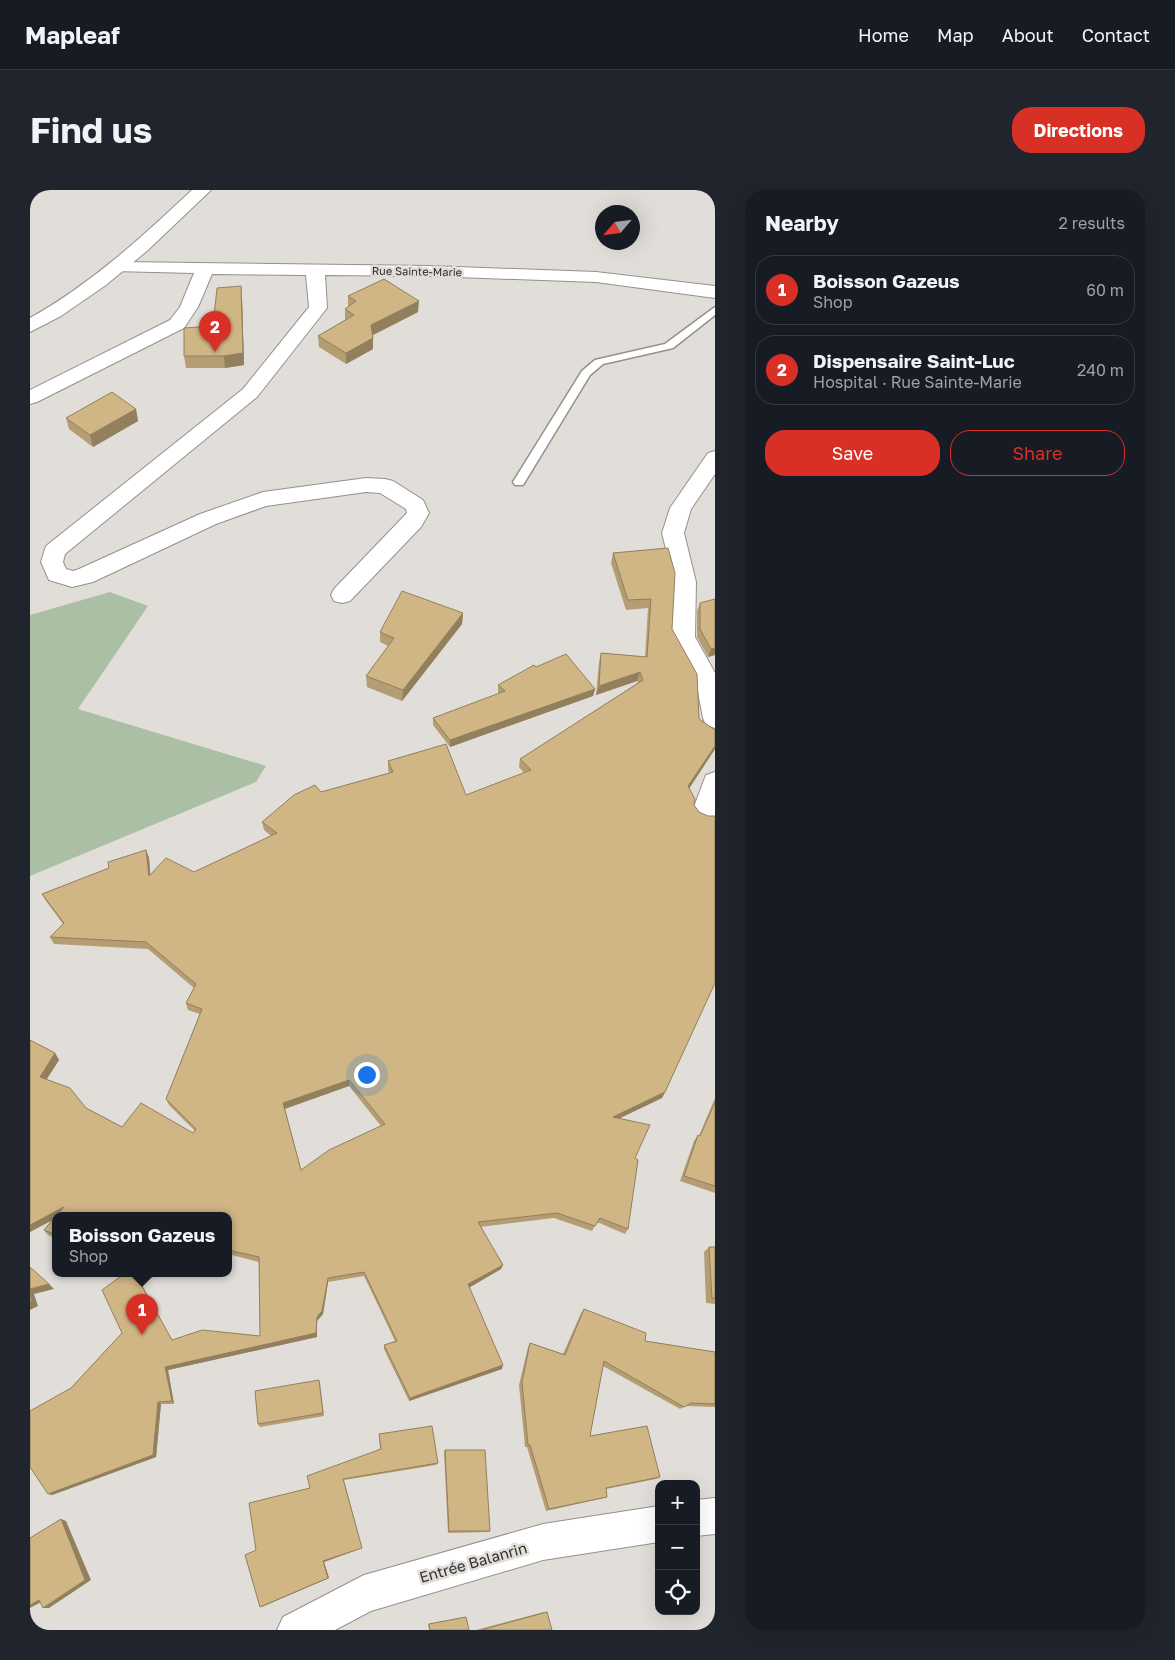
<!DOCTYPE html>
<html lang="en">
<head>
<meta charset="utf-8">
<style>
	body { margin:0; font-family:"Golos Text",sans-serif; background:#20242c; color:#f1f3f6 }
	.controls { position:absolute; right:15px; bottom:15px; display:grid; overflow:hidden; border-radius:10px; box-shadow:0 5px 20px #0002 }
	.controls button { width:45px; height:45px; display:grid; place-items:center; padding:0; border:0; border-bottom:1px solid #363941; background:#171b24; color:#f1f3f6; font:25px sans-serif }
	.compass { position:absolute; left:565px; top:15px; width:45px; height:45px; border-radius:50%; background:#171b24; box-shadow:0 5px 20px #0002; rotate:242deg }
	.you { position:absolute; left:336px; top:884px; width:18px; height:18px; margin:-12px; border:4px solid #fff; border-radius:50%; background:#1a73e8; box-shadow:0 0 0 8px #1a73e833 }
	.badge { display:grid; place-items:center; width:32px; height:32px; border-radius:50%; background:#d93025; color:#fff; font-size:16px; font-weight:700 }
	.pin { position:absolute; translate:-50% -41px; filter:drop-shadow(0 1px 2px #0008) }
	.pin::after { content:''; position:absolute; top:26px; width:18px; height:15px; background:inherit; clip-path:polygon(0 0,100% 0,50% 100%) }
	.popup { position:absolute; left:22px; top:1022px; width:180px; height:65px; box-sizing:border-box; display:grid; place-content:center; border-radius:10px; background:#171b24; filter:drop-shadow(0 1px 4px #0005); font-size:16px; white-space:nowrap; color:#9ea1a6 }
	.popup b { font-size:19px; color:#f1f3f6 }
	.popup::after { content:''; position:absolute; left:50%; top:100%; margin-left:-10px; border:10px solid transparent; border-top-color:#171b24 }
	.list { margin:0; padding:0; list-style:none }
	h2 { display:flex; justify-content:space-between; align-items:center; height:65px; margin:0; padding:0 20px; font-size:21px }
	h2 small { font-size:16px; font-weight:400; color:#9ea1a6 }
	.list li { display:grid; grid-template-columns:32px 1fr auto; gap:15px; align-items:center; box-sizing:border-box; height:70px; margin:0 10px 10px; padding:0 10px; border:1px solid #363941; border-radius:20px }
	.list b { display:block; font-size:19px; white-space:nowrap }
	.list p { margin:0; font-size:16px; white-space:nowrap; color:#9ea1a6 }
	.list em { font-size:16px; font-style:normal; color:#9ea1a6 }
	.actions { display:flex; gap:10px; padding:15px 20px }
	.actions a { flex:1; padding:11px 0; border:1px solid #d93025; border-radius:20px; text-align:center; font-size:18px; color:#d93025 }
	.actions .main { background:#d93025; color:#fff }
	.icon { flex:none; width:28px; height:28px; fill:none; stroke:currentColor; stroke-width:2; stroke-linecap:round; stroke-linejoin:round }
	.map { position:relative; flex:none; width:685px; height:1440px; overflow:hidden; border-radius:20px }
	header { display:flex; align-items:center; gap:30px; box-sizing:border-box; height:70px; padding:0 25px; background:#171b24; border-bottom:1px solid #363941 }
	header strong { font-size:24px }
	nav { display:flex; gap:28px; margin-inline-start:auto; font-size:18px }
	.intro { display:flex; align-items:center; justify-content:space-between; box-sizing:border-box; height:120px; padding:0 30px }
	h1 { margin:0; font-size:35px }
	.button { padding:12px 22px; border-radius:20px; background:#d93025; color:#fff; font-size:18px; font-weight:700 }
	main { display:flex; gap:30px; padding:0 30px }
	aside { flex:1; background:#171b24; border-radius:20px; box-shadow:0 5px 20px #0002 }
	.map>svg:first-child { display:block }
	.green { fill:#abbfa4 }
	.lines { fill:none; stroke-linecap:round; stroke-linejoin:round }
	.service-casing { stroke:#94918c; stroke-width:3 }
	.minor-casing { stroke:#94918c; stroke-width:2 }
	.tertiary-casing { stroke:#94918c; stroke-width:2 }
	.service { fill:#fff; fill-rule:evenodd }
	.minor { fill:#fff; fill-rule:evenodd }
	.tertiary { fill:#fff; fill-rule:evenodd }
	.wall { fill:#b49d72; fill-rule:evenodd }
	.shaded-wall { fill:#927f5d }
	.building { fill:#d1b685; stroke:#927f5d; fill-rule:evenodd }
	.labels { text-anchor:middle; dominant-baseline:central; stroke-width:5; stroke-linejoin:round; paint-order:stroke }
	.far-street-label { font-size:11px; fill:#302f2d; stroke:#e1ded9 }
	.near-street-label { font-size:15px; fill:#302f2d; stroke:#e1ded9 }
</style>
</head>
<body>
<header>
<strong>Mapleaf</strong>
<nav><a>Home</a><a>Map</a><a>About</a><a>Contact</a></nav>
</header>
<div class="intro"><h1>Find us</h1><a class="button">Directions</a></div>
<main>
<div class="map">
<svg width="685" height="1440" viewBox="0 0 685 1440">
	<rect width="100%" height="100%" fill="#e1ded9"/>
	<!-- green -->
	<path class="green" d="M80,402l38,14 -70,103 188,57 -10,16 -226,94v-261z"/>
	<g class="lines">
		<defs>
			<path id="service" d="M685,117v8l-42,33 -70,16 -13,11 -67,110h-8l-2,-3 69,-111 13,-11 70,-16z"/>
			<path id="minor" d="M89,72l311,4 166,6 119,14v12l-119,-16 -166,-6 -105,-1 2,33 -70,89 -192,157 -2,8 3,7 7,2 6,-2 121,-55 63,-22 103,-14 19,1 8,2 30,19 6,13 -8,14 -71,74 -8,2 -8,-2 -3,-6 3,-6 73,-76 -1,-4 -26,-16 -14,-1 -100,14 -50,18 -123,58 -21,5 -23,-7 -8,-18 5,-16 197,-157 66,-82 -3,-32 -94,-1 -14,33 -14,21 -147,74 -7,2v-14l140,-70 10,-13 14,-34 -81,-2 -3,-4 3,-4z
				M685,261v23l-24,35 -7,24 12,49 -1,55 20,36v55l-9,-3 -3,-7 -7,-36 -25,-45 3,-55 -12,-49 8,-25 38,-55z
				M685,582v46l-10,5 -9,-4 -4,-7 14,-37z
				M685,1308v36l-19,2v-36z
				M629,1316v36l-116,18 -172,51 -36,19h-58l6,-13 81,-42 179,-51z"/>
			<path id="tertiary" d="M162,0h19l-63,60 -42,35 -45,31 -31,16v-14c61,-34 112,-81 162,-128z"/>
		</defs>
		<!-- service casing -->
		<use href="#service" class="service-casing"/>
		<!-- minor casing -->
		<use href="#minor" class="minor-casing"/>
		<!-- tertiary casing -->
		<use href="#tertiary" class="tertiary-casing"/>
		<!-- service -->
		<use href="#service" class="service"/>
		<!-- minor -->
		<use href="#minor" class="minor"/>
		<!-- tertiary -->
		<use href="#tertiary" class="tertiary"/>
	</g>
	<!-- wall -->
	<path class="wall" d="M318,106l70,16 -45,23v14l-27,15 -27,-17 -1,-11 27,-16v-11l3,-2z
		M212,108l2,67 -19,3h-39l-2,-12z
		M106,219l2,12 -45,26 -24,-18 -3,-11z
		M638,358l4,81 27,90 16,11v19l-26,39 5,17 -29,287 -3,6 -43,20 16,40 -7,71 -3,5 -28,-12 -5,9 -38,-13 -74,9 23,38 -2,4 -32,18 33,82 -93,32 -25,-52v-4l11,-4 -31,-65 -36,6 -5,32 -6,7v16l-149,33 6,34h-13l-5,53 -104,38 19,-107 51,-55 14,-59 36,66 88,-4 -1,-74 -31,-8v-38h-172v22l-8,-3 -4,-5 8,-10 -22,12v-192l25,13 4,7 -12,19 39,29 36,19 71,6 2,-2 -26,-26 -3,-6 34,-85 -12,-4 -2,-7 8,-15 -46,-39 -94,-5 -4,-7 13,-13 -17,-23 -4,-7 67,-26 37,-18 3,8 1,16 44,-2 77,-36 -7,-6 -2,-8 59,-30 68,-19 -1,-4v-8l78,34 58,-22 -5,-6 1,-8 118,-76 -1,-2 -41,14 3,-33 2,-9 44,4 3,-49 -22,2 -15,-47 2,-10zM319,896l32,40 -80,44 -16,-61z
		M685,409v56l-7,2 -11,-20v-26l3,-8z
		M433,423l-1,11 -60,77 -35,-14 -1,-11 22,-30 -8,-4v-10z
		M506,477l59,22 -2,7 -143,51 -17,-22v-7l66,-24 -1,-2v-7z
		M685,908v95l-35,-12 14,-40 4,-6 1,1z
		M679,1057h6v57l-9,-1 -2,-51z
		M554,1119l61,32 70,11v55l-29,-1 -6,3 -77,-43 -13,70 70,41 -4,2 -50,10 1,8 -3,1 -58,13 -19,-64h-2l-6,-62 9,-38 2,-4 33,11 18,-41z
		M290,1193l4,33 -64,11 -2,-3z
		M349,1244l59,29 -2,2 -92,15 18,68 -38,14 5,16 -67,29 -6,-57 54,-62 70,-39z
		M415,1260l45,81 -2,1 -40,1 -4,-80z
		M514,1422h3l5,18h-76z
		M434,1427h2l3,13h-40l-1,-6z"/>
	<!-- shaded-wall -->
	<path class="shaded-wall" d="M211,96l1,12 2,67 -19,3 -1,-12z
		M389,111l-1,11 -47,24v-11z
		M343,148v11l-27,15v-11z
		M106,219l2,12 -45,26 -3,-12z
		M433,423l-1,11 -60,77 1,-11z
		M685,458v7l-7,2 3,-8z
		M610,482l-3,9 -41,14 3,-9z
		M565,499l-2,7 -143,51v-7z
		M685,556v3l-30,46 3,-9z
		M116,660l3,8 2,25 -2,-7z
		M25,863l4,7 -15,23 -4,-6z
		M319,890v6l-65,23 -1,-6z
		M635,902l-3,6 -52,25 3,-6z
		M34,1017l-8,11 -26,14v-7z
		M473,1075l-2,4 -34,20 1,-5z
		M105,1084h1l38,70 -2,-4z
		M298,1088v4l-5,32 -6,7v16l-149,33 6,34 -2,-3 -7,-34 152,-50z
		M19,1094l5,5 -20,5 4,12 -8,4v-21z
		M473,1175l-1,4 -93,32 1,-3z
		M128,1212l3,2 -5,53 -104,38 -4,-1z
		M31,1329l5,2 25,59 -42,28h-6z
		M332,1358l-38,14 5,16 -69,29 63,-46z
		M9,1410h6l-15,8v-3z"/>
	<!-- building -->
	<path class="building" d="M354,89l35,22 -48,24 2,13 -27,15 -28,-17 36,-21 -9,-6 11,-8 -8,-5z
		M211,96l2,67 -19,3h-40v-28l29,-2 4,-38z
		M82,202l24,17 -46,26 -24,-17z
		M638,358l7,25 -3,56 25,45 2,45 16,11v16l-27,40 7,13 -1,6 5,7 9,4h7v167l-50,109 -52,25 37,8 -15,33 3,2 -10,69 -28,-11 -5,8 -38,-13 -79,9 25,43 -35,19 35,81 -93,33 -26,-53 13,-4 -33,-69 -36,6 -6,33 -5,6 -1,16 -151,34 7,34 -14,1 -5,53 -105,39 -18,-27v-56l41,-23 51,-55 -20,-43 22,-16h11l37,66 30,-10 58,6 -1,-79 -31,-7v-34h-172v19l-12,-5 20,-23 -34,18v-185l25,13 -15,24 30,11 16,20 36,19 19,-24 52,30 3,-4 -30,-30 36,-90 -16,-6 10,-19 -50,-42 -96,-5 14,-14 -22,-29 67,-26 -1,-6 38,-12 3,26 17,-18 28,14 83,-39 -15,-11 32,-27 21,-10 6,7 72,-20 -5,-11 58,-17 20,51 65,-25 -11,-11 123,-79 -3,-8 -41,14 2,-33 46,4 4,-58 -23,1 -15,-47zM319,890l36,44 -56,26 -28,20 -18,-67z
		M372,401l61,22 -60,77 -37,-14 28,-38 -14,-6z
		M685,409v49l-4,1 -11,-20v-26z
		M536,464l29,35 -145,51 -17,-22 72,-27 -7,-6 36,-20 2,2z
		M685,912v84l-31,-10 14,-41 2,1z
		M679,1057h6v52l-3,-1z
		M0,1077l19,17 -19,5z
		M0,1103l2,8 -2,1z
		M554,1119l62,24 -1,8 70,11v52l-24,-1 -7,4 -80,-46 -14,75 57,-10 13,51 -54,11 1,9 -58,12 -19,-64h-2l-6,-63 8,-39 35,12z
		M289,1190l4,33 -65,11 -3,-33z
		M402,1236l6,37 -95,16 19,69 -39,13 5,17 -68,29 -15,-52 11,-5 -7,-47 61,-15 -3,-12 74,-27 -2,-15z
		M415,1260h40l5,81h-41z
		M31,1329l24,61 -42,28 -4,-8 -9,5v-67z
		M517,1422l5,18h-71z
		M436,1427l3,13h-39l-1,-6z"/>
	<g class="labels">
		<!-- far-street labels -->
		<g class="far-street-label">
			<text transform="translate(387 81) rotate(1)">Rue Sainte-Marie</text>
		</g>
		<!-- near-street labels -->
		<g class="near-street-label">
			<text transform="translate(443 1372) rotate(-16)">Entrée Balanrin</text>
		</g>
	</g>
</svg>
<div class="controls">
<button>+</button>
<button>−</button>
<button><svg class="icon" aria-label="locate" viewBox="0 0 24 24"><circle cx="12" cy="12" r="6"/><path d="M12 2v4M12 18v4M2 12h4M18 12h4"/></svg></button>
</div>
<svg class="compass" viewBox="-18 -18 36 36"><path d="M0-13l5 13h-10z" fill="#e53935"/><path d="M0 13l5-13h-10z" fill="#9ea1a6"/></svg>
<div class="you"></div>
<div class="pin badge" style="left:112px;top:1145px">1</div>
<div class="popup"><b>Boisson Gazeus</b>Shop</div>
<div class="pin badge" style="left:185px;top:162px">2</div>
</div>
<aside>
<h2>Nearby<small>2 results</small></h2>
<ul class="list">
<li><span class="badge">1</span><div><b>Boisson Gazeus</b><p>Shop</p></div><em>60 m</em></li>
<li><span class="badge">2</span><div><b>Dispensaire Saint-Luc</b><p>Hospital · Rue Sainte-Marie</p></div><em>240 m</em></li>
</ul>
<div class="actions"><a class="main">Save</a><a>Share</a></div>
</aside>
</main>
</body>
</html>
